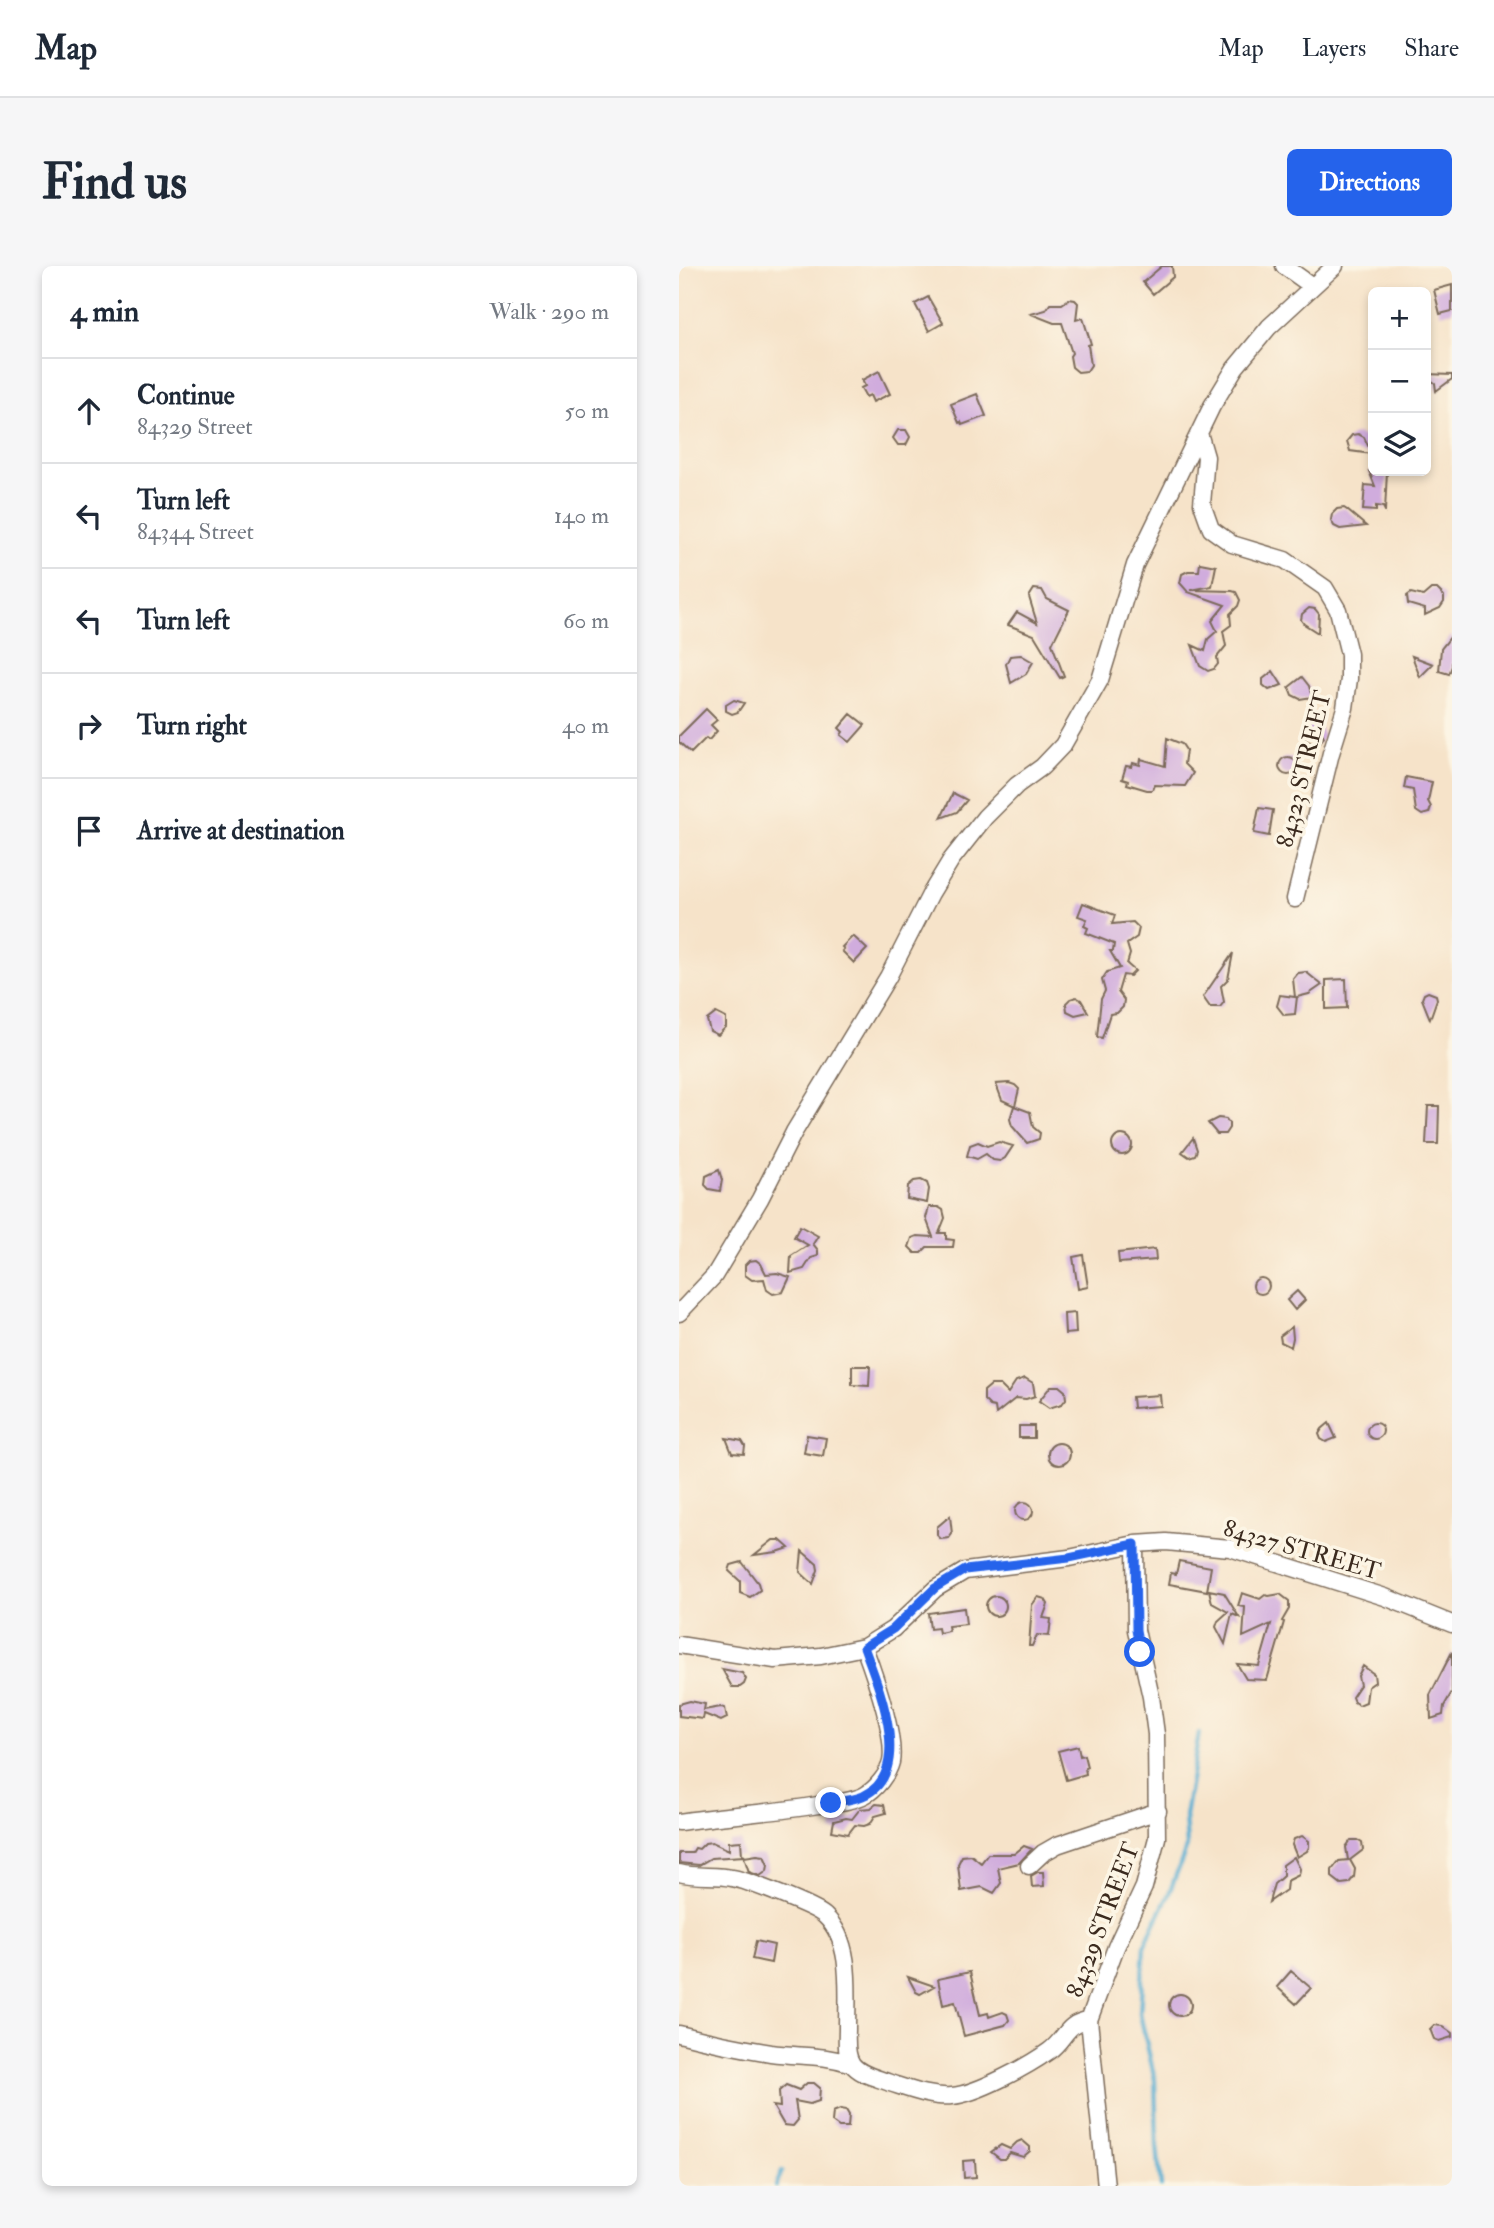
<!DOCTYPE html>
<html lang="en">
<head>
<meta charset="utf-8">
<style>
	body { margin:0; font-family:"IM FELL Double Pica",serif; background:#f6f6f7; color:#1f2937 }
	.controls { position:absolute; right:21px; top:21px; display:grid; overflow:hidden; border-radius:10px; box-shadow:0 4px 10px #0003 }
	.controls button { width:63px; height:63px; display:grid; place-items:center; padding:0; border:0; border-bottom:2px solid #e0e1e3; background:#fff; color:#1f2937; font:35px sans-serif }
	.stop { position:absolute; width:21px; height:21px; margin:-16px; border:5px solid #2563eb; border-radius:50%; background:#fff }
	.stop.end { background:#2563eb; border-color:#fff; box-shadow:0 2px 7px #0008 }
	.list { margin:0; padding:0; list-style:none }
	h2 { display:flex; justify-content:space-between; align-items:center; height:91px; margin:0; padding:0 28px; font-size:30px }
	h2 small { font-size:23px; font-weight:400; color:#747a83 }
	.list li { display:grid; grid-template-columns:46px 1fr auto; gap:21px; align-items:center; box-sizing:border-box; height:105px; padding:0 28px; border-top:2px solid #e0e1e3 }
	.list b { display:block; font-size:26px; white-space:nowrap }
	.list p { margin:0; font-size:23px; white-space:nowrap; color:#747a83 }
	.list em { font-size:23px; font-style:normal; color:#747a83 }
	.icon { flex:none; width:38px; height:38px; fill:none; stroke:currentColor; stroke-width:2; stroke-linecap:round; stroke-linejoin:round }
	.map { position:relative; flex:none; width:773px; height:1920px; overflow:hidden; border-radius:10px }
	header { display:flex; align-items:center; gap:42px; box-sizing:border-box; height:98px; padding:0 35px; background:#fff; border-bottom:2px solid #e0e1e3 }
	header strong { font-size:33px }
	nav { display:flex; gap:38px; margin-inline-start:auto; font-size:24px }
	.intro { display:flex; align-items:center; justify-content:space-between; box-sizing:border-box; height:168px; padding:0 42px }
	h1 { margin:0; font-size:49px }
	.button { padding:18px 32px; border-radius:10px; background:#2563eb; color:#fff; font-size:24px; font-weight:700 }
	main { display:flex; gap:42px; padding:0 42px }
	aside { flex:1; background:#fff; border-radius:10px; box-shadow:0 4px 10px #0003 }
	.map>svg:first-child { display:block }
	.lines { fill:none; stroke-linecap:round; stroke-linejoin:round }
	.stream { stroke:#53abd0; stroke-width:4.5 }
	.building { fill:#d0acdd }
	.minor-casing { stroke:#7c6b5a; stroke-width:19 }
	.minor { stroke:#fff; stroke-width:16 }
	.route { stroke:#2563eb; stroke-width:9 }
	.labels { text-anchor:middle; dominant-baseline:central; stroke-width:7; stroke-linejoin:round; paint-order:stroke }
	.street-label { font-size:24px; fill:#3b2a1e; stroke:#fcf5e5 }
</style>
</head>
<body>
<header>
<strong>Map</strong>
<nav><a>Map</a><a>Layers</a><a>Share</a></nav>
</header>
<div class="intro"><h1>Find us</h1><a class="button">Directions</a></div>
<main>
<aside>
<h2>4 min<small>Walk · 290 m</small></h2>
<ul class="list">
<li><svg class="icon" aria-label="ahead" viewBox="0 0 24 24"><path d="M12 20V5M6 11l6-6 6 6"/></svg><div><b>Continue</b><p>84329 Street</p></div><em>50 m</em></li>
<li><svg class="icon" aria-label="left" viewBox="0 0 24 24"><path d="M17 20v-9H6M10 6l-5 5 5 5"/></svg><div><b>Turn left</b><p>84344 Street</p></div><em>140 m</em></li>
<li><svg class="icon" aria-label="left" viewBox="0 0 24 24"><path d="M17 20v-9H6M10 6l-5 5 5 5"/></svg><div><b>Turn left</b></div><em>60 m</em></li>
<li><svg class="icon" aria-label="right" viewBox="0 0 24 24"><path d="M7 20v-9h11M14 6l5 5-5 5"/></svg><div><b>Turn right</b></div><em>40 m</em></li>
<li><svg class="icon" aria-label="arrive" viewBox="0 0 24 24"><path d="M6 21V4h12l-3 4 3 4H6"/></svg><div><b>Arrive at destination</b></div></li>
</ul>
</aside>
<div class="map">
<svg width="773" height="1920" viewBox="0 0 773 1920">
	<rect width="100%" height="100%" fill="#fcf5e5"/>
	<filter id="ink" filterUnits="userSpaceOnUse"><feTurbulence type="fractalNoise" baseFrequency=".0143" numOctaves="2"/><feDisplacementMap in="SourceGraphic" scale="14" xChannelSelector="R" yChannelSelector="G"/><feConvolveMatrix kernelMatrix="1 2 1 2 8 2 1 2 1" color-interpolation-filters="sRGB"/></filter>
	<filter id="wash" filterUnits="userSpaceOnUse"><feTurbulence type="fractalNoise" baseFrequency=".00686" numOctaves="4" result="noise"/><feDisplacementMap in="SourceGraphic" scale="28" xChannelSelector="R" yChannelSelector="G"/><feGaussianBlur stdDeviation="1.57" result="paint"/><feColorMatrix in="noise" values="0 0 0 0 0 0 0 0 0 0 0 0 0 0 0 0 0 1.4 0 .05"/><feComposite in="paint" operator="in"/></filter>
	<g filter="url(#wash)">
		<rect width="100%" height="100%" fill="#f6e3c9"/>
		<g class="lines">
			<!-- stream -->
			<path class="stream" d="M97,1920l6,-15
				M482,1920l-4,-40 -2,-66 -15,-66 4,-68 24,-50 19,-50 -2,-30 14,-83"/>
		</g>
		<g id="blocks">
			<!-- building -->
			<path class="building" d="M483,0h10l1,11 -20,17 -10,-12z
				M773,19v26l-12,3 -6,-24z
				M249,31l15,26 -14,8 -14,-27z
				M390,33l6,1 3,3 -2,17 7,-2 8,26 -3,1 3,20 -4,6 -9,1 -6,-5 -2,-11 2,-3 -10,-30h-8l-23,-9 15,-4 4,-6h12z
				M200,105l11,23 -17,8 -3,-7 -4,2 -5,-9 4,-2 -3,-6z
				M747,108l26,1v4l-16,12 -1,-8 -9,-6z
				M298,128l9,22 -24,9 -1,-3 -2,1 -8,-19z
				M219,164h8l4,7 -4,8h-8l-5,-7z
				M673,169l6,-1 6,3 8,17 -22,-3 -3,-10z
				M690,205h18l-2,40 -2,-4 -7,-1v5l-13,-1 2,-25 10,1z
				M665,242l3,2 19,16 -26,3 -6,-3 -3,-6 1,-6 5,-5z
				M521,297l16,3 -4,20 -21,4 41,1 4,1 4,8 -2,6 -8,8 1,11 -8,6 3,15 -9,11 1,7 -4,5 -6,2 -8,-5 -8,-21 13,6 3,-12 9,-8 -5,-10 13,-16 -37,-13 -8,-9 2,-9 6,-3h11z
				M355,323l8,1 5,9 22,11 -17,34 12,32 -4,2 -26,-43 -26,-10 9,-13 20,11 -8,-26z
				M752,323h6l7,7v6l-4,6 -15,7v-6l-17,-5 -1,-8 4,-3 12,3z
				M630,342l6,1 4,5 -1,19 -14,-9 -3,-4 1,-6z
				M773,369v31l-3,8 -10,-3 2,-22z
				M342,389l12,7 -7,12 -15,9 -5,-19 4,-8z
				M733,390l21,8 -13,13z
				M594,405l9,14 -13,5 -6,-5v-6z
				M623,411l7,9 3,11 -12,2 -8,-4 -3,-8z
				M55,434l10,3 -6,9 -6,2 -6,-3v-6z
				M27,443l11,11 -6,5 6,6 -8,9 -3,-2 -15,15 -12,-11v-6z
				M172,448l14,11 -15,17 -9,-7 2,-3 -4,-4z
				M639,457l6,14 -5,6 -6,1 -8,-6 1,-7 4,-5z
				M488,472l15,6 4,6 -2,14 9,9 -8,13 -31,-1 -2,5h-5l-20,-6 1,-3 -6,-2 4,-13 6,1 1,-4 7,2 1,-6 24,7z
				M600 500a9 9 0 1 1 18 0a9 9 0 1 1-18 0Z
				M727,511l26,5 -4,19 3,6 -2,6 -7,2 -6,-4 -3,-21 -9,-2z
				M274,527l14,7 -10,12 -16,6z
				M580,542l14,2 -4,26 -15,-3z
				M404,637l32,12 -3,9 21,-2 6,6 -2,9 -10,7 3,10 -3,10 8,7 -5,5 -7,-1 -5,17 6,8 -1,7 -6,6 -7,1 -8,24 -5,-1 4,-38 4,-8 -3,-11 5,-8 13,-4 -10,-17h3l1,-7 -28,-11 2,-5 -4,-2 3,-7 -9,-3z
				M174,670l14,13 -13,14 -12,-12 2,-2 -2,-2z
				M554,687l-5,26 -7,7 3,16 -4,5h-10l-7,-10z
				M627,706l16,13 -13,9 -12,3 -2,17 -11,1 -7,-9 3,-11 15,2 -2,-18 5,-6z
				M667,713l1,29 -21,1v-29z
				M749,726l8,3 1,4 -7,20 -8,-20 2,-5z
				M397,731l5,3 7,12 -13,3 -8,-4 -1,-8 4,-4z
				M37,747l10,5v9l-8,8 -8,-4 -3,-11z
				M330,817l6,2 4,4 -4,17 -13,-6 -6,-16z
				M335,840l16,6 3,15 7,6 -1,6 -12,4 -15,-17 -2,-7z
				M749,840h11l-1,38h-12z
				M539,852l8,1 3,4v5l-4,6h-8l-9,-11z
				M433 879a10 10 0 1 1 20 0a10 10 0 1 1-20 0Z
				M514,872l4,12 -2,5 -6,2 -7,-5z
				M299,876l9,4 12,-4 14,4 -8,12 -5,3 -7,-1 -7,-6 -9,5 -10,-3 3,-11z
				M40,904l3,10 -2,11 -11,-2 -4,-4 1,-9z
				M242,914l6,3 2,6 -2,14 -20,-4 1,-13 6,-5z
				M250,941h9l5,3 2,8 -6,15h7v6l8,1 -1,7h-26l-6,6h-6l-6,-6 3,-9 5,-2 16,1 -7,-19z
				M121,960l18,10 -5,8 5,6v6l-7,2 -7,11 -14,4 1,-17 17,-11 -14,-8z
				M476,983l1,11 -37,3 -1,-10z
				M404,989l5,32 -10,2 -5,-32z
				M77,994l5,4 5,10 11,-1 13,4 -7,15 -10,2 -6,-4 -3,-11 -12,1 -7,-5v-10l4,-4z
				M574 1020a8 8 0 1 1 16 0a8 8 0 1 1-16 0Z
				M618,1025l8,9 -10,10 -8,-10z
				M396,1047l1,20 -11,1 -1,-20z
				M613,1061l1,11 -2,9 -10,-5 -1,-6z
				M173,1100h18l-1,20 -17,-1z
				M346,1112l8,5 2,13 -9,3 -10,-1 -20,16 -1,-7 -5,-1 -6,-6v-9l7,-6h9l8,8 8,-12z
				M372,1120h8l6,5 1,8 -4,5 -13,4 -10,-7z
				M481,1129l1,11 -28,2 -1,-11z
				M688 1165a8 8 0 1 1 16 0a8 8 0 1 1-16 0Z
				M650,1157l7,15 -10,4 -5,-3 -2,-5 3,-5z
				M340,1160h15v12h-15z
				M128,1169l19,3 -3,18 -19,-3z
				M47,1172l16,3 3,5 -1,8 -12,-1z
				M369 1188a11 11 0 1 1 22 0a11 11 0 1 1-22 0Z
				M336 1245a9 9 0 1 1 18 0a9 9 0 1 1-18 0Z
				M271,1250l2,18 -3,4 -8,1 -4,-4v-8z
				M94,1274h7l9,8 -12,4 -23,3z
				M123,1285l15,13 1,6 -5,14 -13,-12z
				M500,1295l32,6 -4,24 -38,-7 2,-11 5,1z
				M63,1296l16,21 2,7 -10,7 -10,-4v-12l-11,-10 2,-6z
				M530,1324l15,3 15,24 -7,-3 -7,30 -9,-17 2,-6 10,-9 -16,-9z
				M563,1327l18,6 5,-4 4,1 11,-2 9,7v8l-7,12 2,1 -17,58 -21,-1 -9,-15 22,2 12,-42 -28,13 2,-30 -7,-1z
				M307 1340a10 10 0 1 1 20 0a10 10 0 1 1-20 0Z
				M359,1331l7,2 3,5 -5,14 8,1 -2,17 -12,-1 -5,11h-3l3,-41z
				M285,1342l2,16 -18,2 1,5 -10,2 -1,-5 -8,1 -2,-16z
				M773,1386v40l-8,14 -1,9 -12,4 -1,-24z
				M684,1400l11,8 1,8 -7,5 -2,15 -7,3 -5,-3 -2,-5 8,-12 -2,-9z
				M43,1403l20,4 4,6 -2,5 -4,3h-8z
				M11,1435l15,3 -1,6 17,-3 4,1 2,10 -6,3 -17,-7 -1,5 -24,-3v-12z
				M399,1480l2,10 4,-1 3,12 -2,1 1,6 -20,6 -8,-29z
				M197,1538l8,1 2,8 -11,3 -5,8 -6,2 -9,-1 -7,9 -16,-3 2,-10 12,-3 6,1 8,-10 11,-1z
				M623,1570l7,5v6l-2,4 -10,6 -5,-12 2,-6z
				M672,1574h6l5,3 1,7 -13,10 5,9 -1,8 -5,6 -8,1 -9,-7v-7l7,-9 9,-1 -2,-13z
				M62,1575l1,14 3,1 -34,2 -12,7 -20,-2v-10h13l3,-5 4,1 6,-6 7,-1 17,8v-8z
				M345,1580l8,3 -13,14 -21,5 3,15 -7,10 -12,-6 -21,4 -3,-27 4,-8 9,-1 10,8 7,-9h26z
				M78,1589l7,1 4,9 -1,6 -7,5 -11,-4 -5,-15z
				M615,1591l6,12 -1,6 -12,6 -1,9 -17,12 5,-18 9,-8v-11z
				M359,1606h5l1,14 -12,1 -1,-11z
				M77,1675l18,4 -3,18 -19,-4z
				M612,1705l20,17 -15,16 -19,-17z
				M291,1706l10,43 8,-2 1,4 14,-5 4,2 2,6 -4,5 -41,11 -9,-34 -12,3 -5,-26z
				M229,1711l26,9 -14,8 -4,-2z
				M490 1739a11 11 0 1 1 22 0a11 11 0 1 1-22 0Z
				M755,1759l8,1 10,7v4l-13,4 -5,-2 -4,-10z
				M128,1817h7l6,5 -1,13 -9,3 -15,-3 3,19 -5,6 -9,-1 -11,-19 7,1 -1,-16 7,-6 13,5z
				M161,1843l6,1 3,5 -1,12h-9l-7,-5 1,-10z
				M343,1874l8,7v4l-7,6 -13,-4 -6,6h-4l-9,-7 10,-7 9,4 7,-7z
				M296,1894l1,17 -12,1 -1,-17z"/>
		</g>
	</g>
	<g filter="url(#ink)">
		<use href="#blocks" fill-opacity="0" stroke="#7c6b5a" stroke-width="2"/>
		<g class="lines">
			<defs>
				<path id="minor" d="M605,0l28,20
					M520,167l7,24 -4,47 9,25 21,15 53,16 40,28 13,22 11,44v25l-4,29 -14,45 -36,146
					M0,1047l35,-37 46,-77 34,-67 94,-155 43,-84 20,-33 34,-43 32,-32 25,-18 21,-22 37,-65 35,-115 77,-159 23,-38 34,-41 66,-61
					M0,1379l96,15 46,-4 43,-9 29,-18 42,-40 30,-18 104,-13 66,-14 31,-2 64,6 155,49 67,27
					M0,1556c46,-7 93,-9 139,-17 14,-2 34,-3 47,-10 11,-6 23,-21 26,-33 5,-27 -17,-88 -27,-115
					M350,1600l14,-13 14,-8 101,-34
					M0,1607c17,5 36,1 53,5 14,2 84,29 93,38 28,26 22,77 22,112 0,11 -2,26 5,36 8,11 26,14 38,19 19,6 42,15 62,13 25,-2 76,-30 97,-45 17,-12 16,-28 40,-31
					M0,1768c31,8 61,14 92,19 29,4 51,1 81,11
					M427,1920l-17,-166 27,-73 28,-60 13,-49 -1,-104 -5,-37 -15,-67 -1,-86"/>
			</defs>
			<!-- minor casing -->
			<use href="#minor" class="minor-casing"/>
			<!-- minor -->
			<use href="#minor" class="minor"/>
		</g>
	</g>
	<g class="lines" filter="url(#ink)">
		<!-- route -->
		<path class="route" d="M152,1537c10,-2 23,-3 32,-7 52,-23 15,-111 1,-149l29,-18 42,-41 30,-18 104,-12 66,-14 1,86 4,22"/>
	</g>
	<g class="labels">
		<!-- street labels -->
		<g class="street-label">
			<text transform="translate(625 503) rotate(-76)">84323 STREET</text>
			<text transform="translate(623 1284) rotate(16)">84327 STREET</text>
			<text transform="translate(424 1654) rotate(-69)">84329 STREET</text>
		</g>
	</g>
</svg>
<div class="controls">
<button>+</button>
<button>−</button>
<button><svg class="icon" aria-label="layers" viewBox="0 0 24 24"><path d="M12 4l9 5-9 5-9-5zM3 14l9 5 9-5"/></svg></button>
</div>
<div class="stop" style="left:461px;top:1386px"></div>
<div class="stop end" style="left:152px;top:1537px"></div>
</div>
</main>
</body>
</html>
